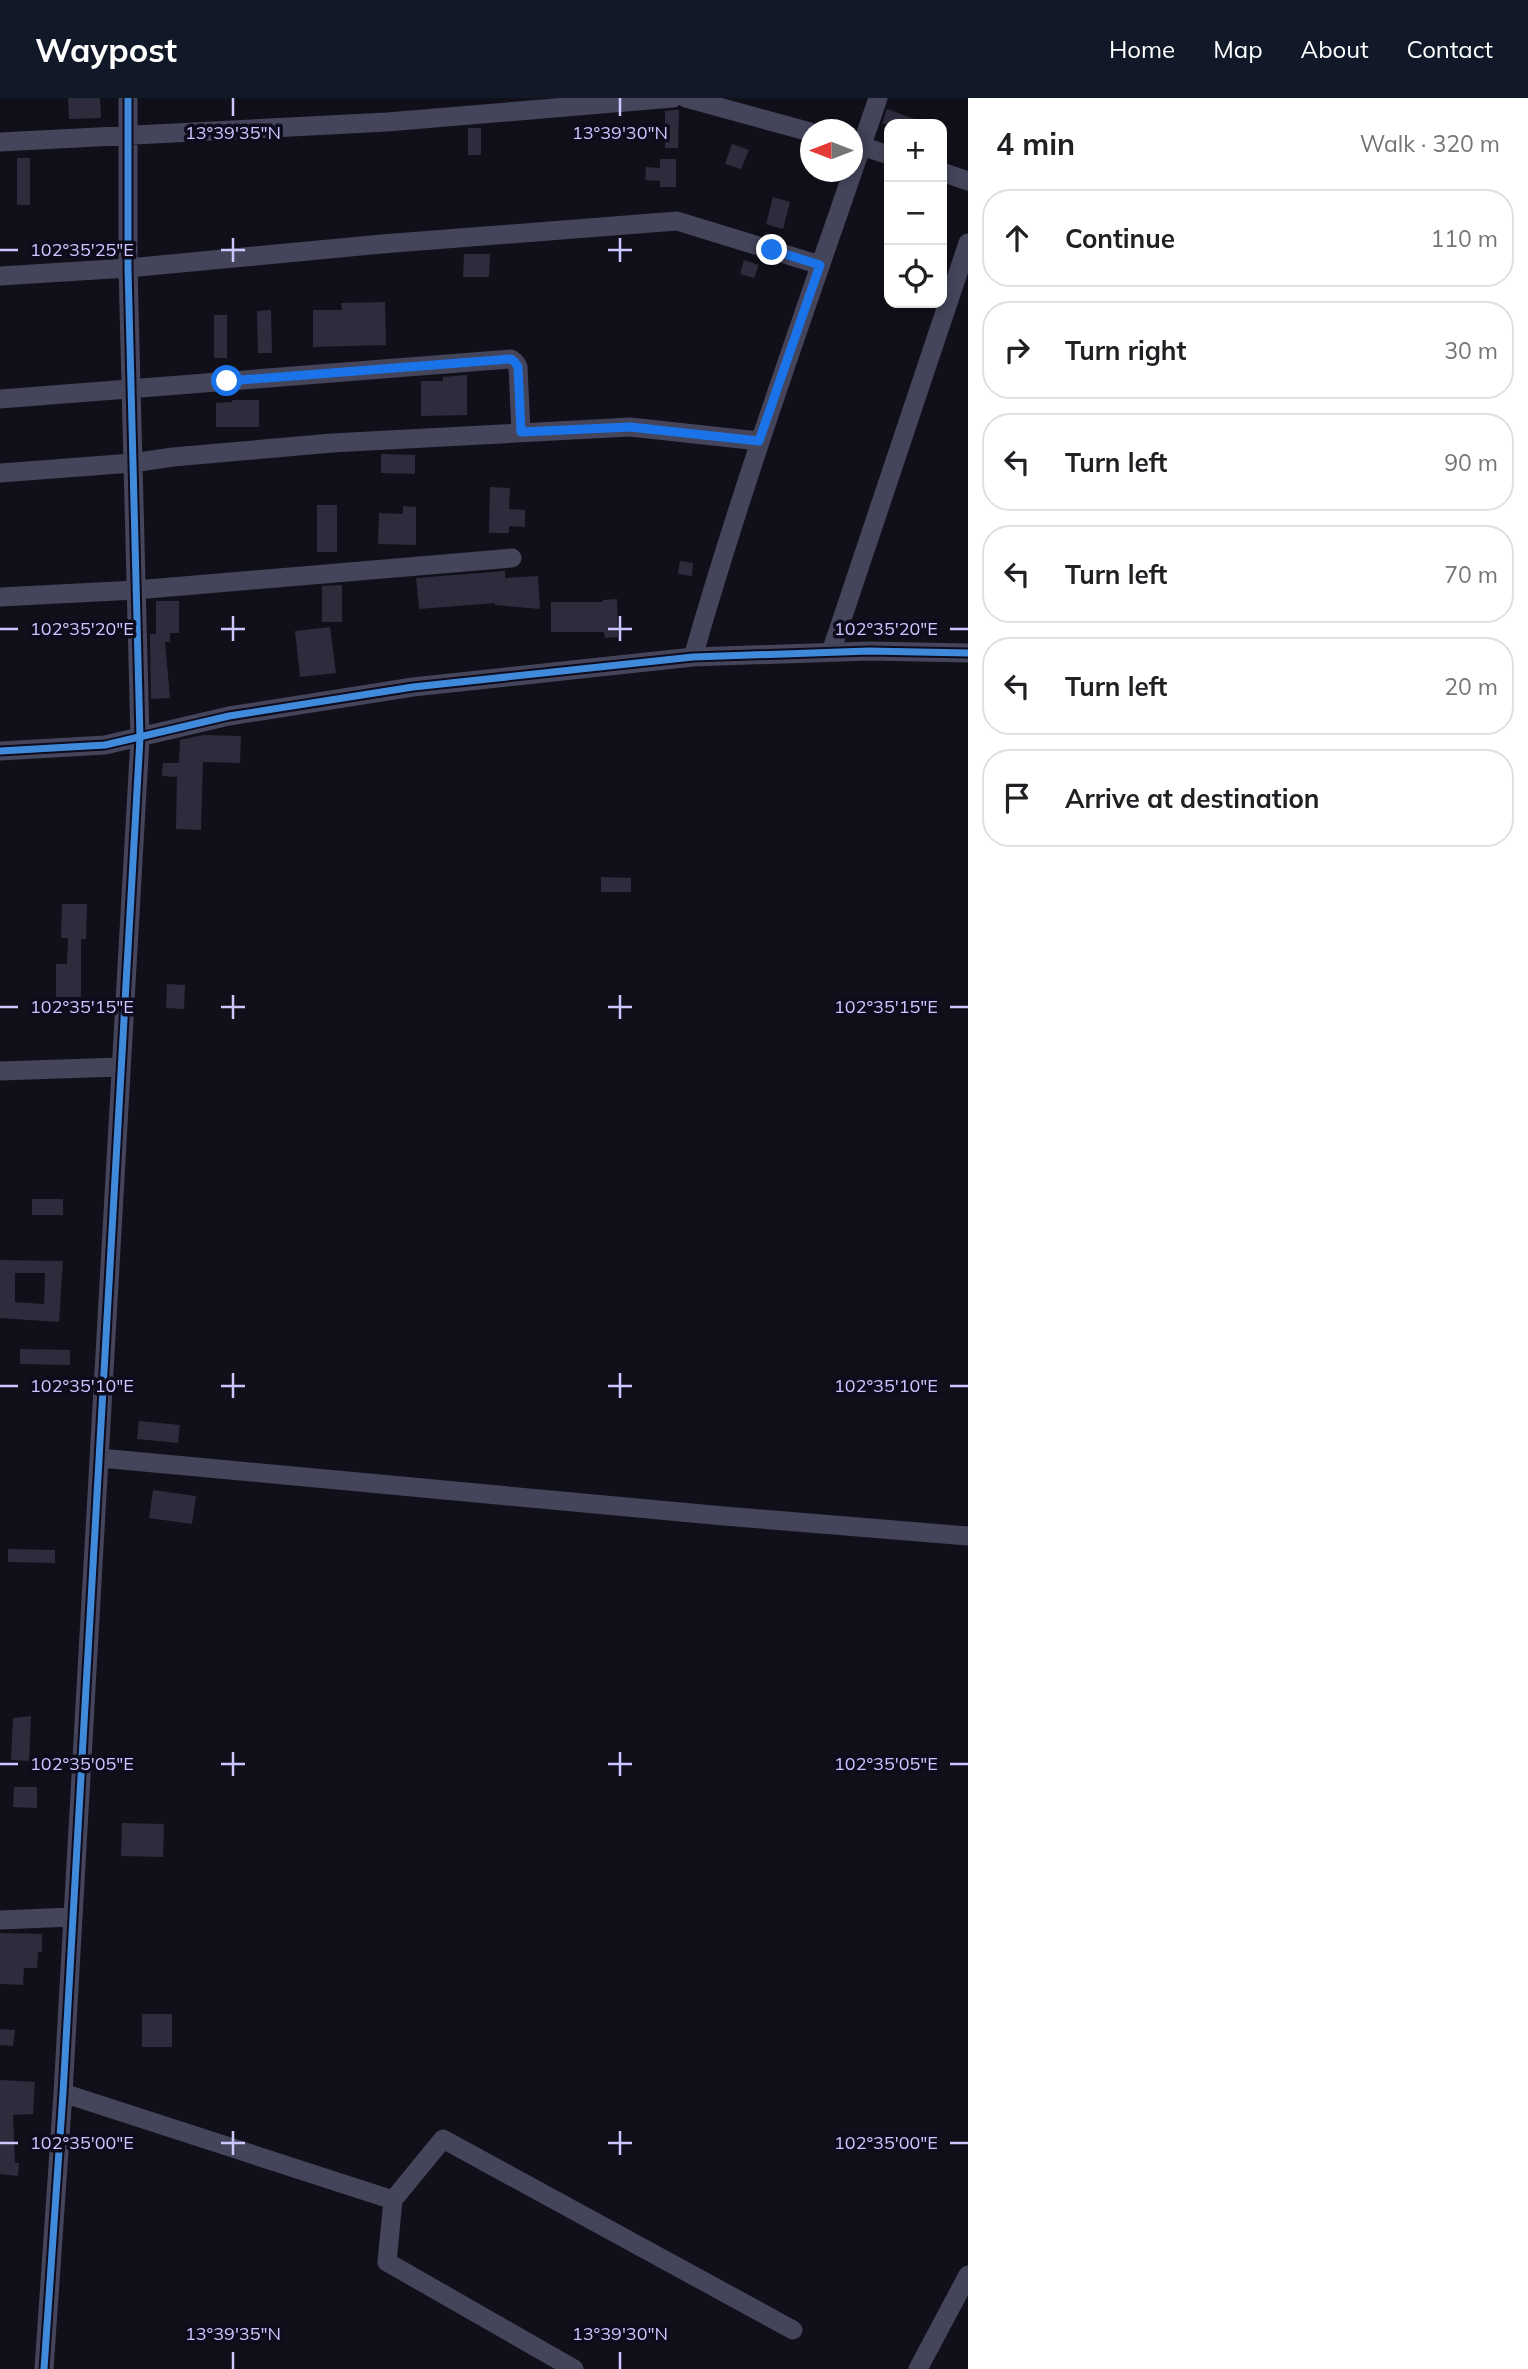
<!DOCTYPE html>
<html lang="en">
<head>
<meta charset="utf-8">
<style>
	body { margin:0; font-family:Mulish,sans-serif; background:#f6f6f6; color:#202124 }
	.controls { position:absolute; right:21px; top:21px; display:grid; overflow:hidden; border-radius:14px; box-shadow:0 4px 10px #0003 }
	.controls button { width:63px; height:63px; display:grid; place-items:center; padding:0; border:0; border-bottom:2px solid #e0e0e0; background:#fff; color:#202124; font:35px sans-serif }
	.compass { position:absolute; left:800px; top:21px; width:63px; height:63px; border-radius:50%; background:#fff; box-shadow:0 4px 10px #0003; rotate:270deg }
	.stop { position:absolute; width:21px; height:21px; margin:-16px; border:5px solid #1a73e8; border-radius:50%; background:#fff }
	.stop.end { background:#1a73e8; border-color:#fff; box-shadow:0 2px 7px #0008 }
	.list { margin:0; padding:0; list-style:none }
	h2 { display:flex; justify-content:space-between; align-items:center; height:91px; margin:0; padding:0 28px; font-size:30px }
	h2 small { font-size:23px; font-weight:400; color:#757577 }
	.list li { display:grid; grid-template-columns:46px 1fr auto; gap:21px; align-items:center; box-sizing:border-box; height:98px; margin:0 14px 14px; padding:0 14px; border:2px solid #e0e0e0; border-radius:28px }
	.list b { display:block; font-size:26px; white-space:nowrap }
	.list em { font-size:23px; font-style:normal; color:#757577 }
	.icon { flex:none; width:38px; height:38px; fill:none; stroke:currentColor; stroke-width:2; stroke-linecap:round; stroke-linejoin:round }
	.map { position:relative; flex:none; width:968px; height:2271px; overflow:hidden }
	header { display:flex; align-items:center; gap:42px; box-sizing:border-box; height:98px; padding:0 35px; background:#111827; color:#fff }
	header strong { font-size:33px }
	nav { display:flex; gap:38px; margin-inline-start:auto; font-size:24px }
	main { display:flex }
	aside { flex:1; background:#fff }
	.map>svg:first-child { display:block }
	.building { fill:#2e2c3c; fill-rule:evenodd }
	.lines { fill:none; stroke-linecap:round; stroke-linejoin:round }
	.street { stroke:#44445a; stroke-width:19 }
	.cycleway-casing { stroke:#0e0b1d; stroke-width:11 }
	.cycleway { stroke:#408adc; stroke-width:7 }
	.route { stroke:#1a73e8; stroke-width:9 }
	.ticks { fill:none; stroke:#ccc7ff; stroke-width:2.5 }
	.ticks-label { font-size:18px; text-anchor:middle; fill:#ccc7ff; stroke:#0e0b1d; stroke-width:7; stroke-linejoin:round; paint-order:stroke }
</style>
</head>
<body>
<header>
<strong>Waypost</strong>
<nav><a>Home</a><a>Map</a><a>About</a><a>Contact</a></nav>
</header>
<main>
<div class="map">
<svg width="968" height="2271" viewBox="0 0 968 2271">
	<rect width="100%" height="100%" fill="#110f19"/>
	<!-- building -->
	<path class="building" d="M68,0h32l1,20 -32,1z
		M887,11l36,13v2h-41z
		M674,12h5l-1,38h-13v-37z
		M468,30h13v27h-13z
		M732,46l17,6 -8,19 -16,-5z
		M17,60h13v47h-13z
		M660,61h16v28h-16v-6l-15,-1 1,-13 14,1z
		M773,99l17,5 -7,27 -17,-5z
		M464,156h26l-1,23h-26z
		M744,162l15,5 -5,13 -14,-4z
		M385,204l1,43 -73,2v-37h29l-1,-7z
		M271,212l1,43h-14l-1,-42z
		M214,217h13v43h-13z
		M467,277v40l-46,1v-35h22v-4z
		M232,302h27v27h-43v-24l16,-1z
		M381,356l34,1v19l-34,-1z
		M490,389l20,1 -1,21 16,1v17l-16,-1v7h-20z
		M317,407h20v47h-20z
		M403,408l13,1v38l-38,-1 1,-31 24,1z
		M680,463l13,2 -1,13 -14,-2z
		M505,473v7l33,-2 2,33 -45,-4v-2l-76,6 -3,-31z
		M342,487v37h-20v-36z
		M617,501l1,38 -13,1 -1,-6h-53v-30h52v-2z
		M156,503h23v32h-9v9h-5l5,56 -19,1 -1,-65h6z
		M330,529l6,46 -36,4 -5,-46z
		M203,637l38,1 -1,27 -37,-1 -2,68 -25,-1 1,-52 -15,-1 1,-13h16l1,-23z
		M601,779l30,1v14h-30z
		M62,806h25l-1,35h-5v58h-25v-33h11l1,-26h-7z
		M167,886l18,1 -1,24 -18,-1z
		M32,1101h31v16h-31z
		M0,1162l63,1 -4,61 -59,-4zM15,1175h30l-1,31 -29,-2z
		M20,1251l50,1v15l-50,-1z
		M139,1323l41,4 -2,18 -41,-4z
		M153,1392l43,6 -4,28 -43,-6z
		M8,1451l47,1v13l-47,-1z
		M31,1618l-2,45 -18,-1 2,-42z
		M14,1689h23v21l-24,-1z
		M122,1725l42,1 -1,33 -42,-1z
		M0,1835l42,1v18h-4l-1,16h-13l-1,17 -23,-1z
		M142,1916h30v33h-30z
		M0,1931l15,1 -2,16 -13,-1z
		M0,1982l35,2 -2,32 -20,1 2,48h4l-1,13 -18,-2z"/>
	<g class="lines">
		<!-- street -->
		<path class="street" d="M686,0l124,34
			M0,44l387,-20 286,-24
			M852,45l37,12
			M942,74l26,9
			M0,178l128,-8 254,-24 295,-23 143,44
			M0,301l511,-40 4,3 3,5 3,65
			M0,375l132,-10 41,-6 159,-14 298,-16 129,14
			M0,499l136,-7 376,-32
			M831,554l137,-409
			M693,559c54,-189 122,-373 185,-559
			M0,653l105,-6 124,-29 184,-29 280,-30 176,-6 99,2
			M0,973l120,-4
			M100,1360l624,58 244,20
			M0,1822l72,-3
			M63,1995l330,107 50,-61 350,191
			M393,2102l-6,62 187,107
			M44,2271l19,-276 77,-1355 -12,-470v-170
			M918,2271l50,-94"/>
		<defs>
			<path id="cycleway" d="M0,653l105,-6 124,-29 184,-29 280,-30 176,-6 99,2
				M44,2271l19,-276 77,-1355 -12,-470v-170"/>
		</defs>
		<!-- cycleway casing -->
		<use href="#cycleway" class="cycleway-casing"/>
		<!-- cycleway -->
		<use href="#cycleway" class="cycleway"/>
	</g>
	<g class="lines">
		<!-- route -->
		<path class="route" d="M227,283l284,-22 4,3 3,5 3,65 109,-5 129,14 61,-176 -48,-15"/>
	</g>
	<!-- ticks -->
	<path class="ticks" d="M233,0v18M620,0v18M233,140v24M620,140v24M0,152h18M221,152h24M608,152h24M233,518v25M620,518v25M0,531h18M221,531h24M608,531h24M950,531h18M233,897v24M620,897v24M0,909h18M221,909h24M608,909h24M950,909h18M233,1275v25M620,1275v25M0,1288h18M221,1288h24M608,1288h24M950,1288h18M233,1654v24M620,1654v24M0,1666h18M221,1666h24M608,1666h24M950,1666h18M233,2033v24M620,2033v24M0,2045h18M221,2045h24M608,2045h24M950,2045h18M233,2254v17M620,2254v17"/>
	<g class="ticks-label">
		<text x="233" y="41">13°39'35"N</text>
		<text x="620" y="41">13°39'30"N</text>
		<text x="82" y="158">102°35'25"E</text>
		<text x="886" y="537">102°35'20"E</text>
		<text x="82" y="537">102°35'20"E</text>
		<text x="82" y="915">102°35'15"E</text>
		<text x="886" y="915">102°35'15"E</text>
		<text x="82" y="1294">102°35'10"E</text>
		<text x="886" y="1294">102°35'10"E</text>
		<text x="82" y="1672">102°35'05"E</text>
		<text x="886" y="1672">102°35'05"E</text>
		<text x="886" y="2051">102°35'00"E</text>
		<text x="82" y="2051">102°35'00"E</text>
		<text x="233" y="2242">13°39'35"N</text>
		<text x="620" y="2242">13°39'30"N</text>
	</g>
</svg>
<div class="controls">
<button>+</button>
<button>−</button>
<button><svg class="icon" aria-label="locate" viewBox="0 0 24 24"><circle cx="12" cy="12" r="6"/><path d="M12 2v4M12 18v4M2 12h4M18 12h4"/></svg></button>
</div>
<svg class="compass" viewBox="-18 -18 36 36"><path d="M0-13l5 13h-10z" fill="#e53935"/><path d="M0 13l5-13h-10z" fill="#757577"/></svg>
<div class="stop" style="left:227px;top:283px"></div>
<div class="stop end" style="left:772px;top:152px"></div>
</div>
<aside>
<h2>4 min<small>Walk · 320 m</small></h2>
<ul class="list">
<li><svg class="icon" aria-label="ahead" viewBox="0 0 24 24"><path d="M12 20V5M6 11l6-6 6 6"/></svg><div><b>Continue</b></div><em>110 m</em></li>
<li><svg class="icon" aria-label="right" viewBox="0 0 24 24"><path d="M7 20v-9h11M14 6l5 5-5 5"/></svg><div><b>Turn right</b></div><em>30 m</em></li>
<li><svg class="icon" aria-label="left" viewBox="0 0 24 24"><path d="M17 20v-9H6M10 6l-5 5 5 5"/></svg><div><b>Turn left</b></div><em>90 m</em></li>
<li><svg class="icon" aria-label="left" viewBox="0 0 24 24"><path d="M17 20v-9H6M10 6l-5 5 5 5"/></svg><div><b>Turn left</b></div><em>70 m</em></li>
<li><svg class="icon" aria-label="left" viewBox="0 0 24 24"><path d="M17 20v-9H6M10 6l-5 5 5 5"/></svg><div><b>Turn left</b></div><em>20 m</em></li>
<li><svg class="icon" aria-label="arrive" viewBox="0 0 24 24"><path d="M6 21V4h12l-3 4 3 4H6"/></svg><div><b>Arrive at destination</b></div></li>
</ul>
</aside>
</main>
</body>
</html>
